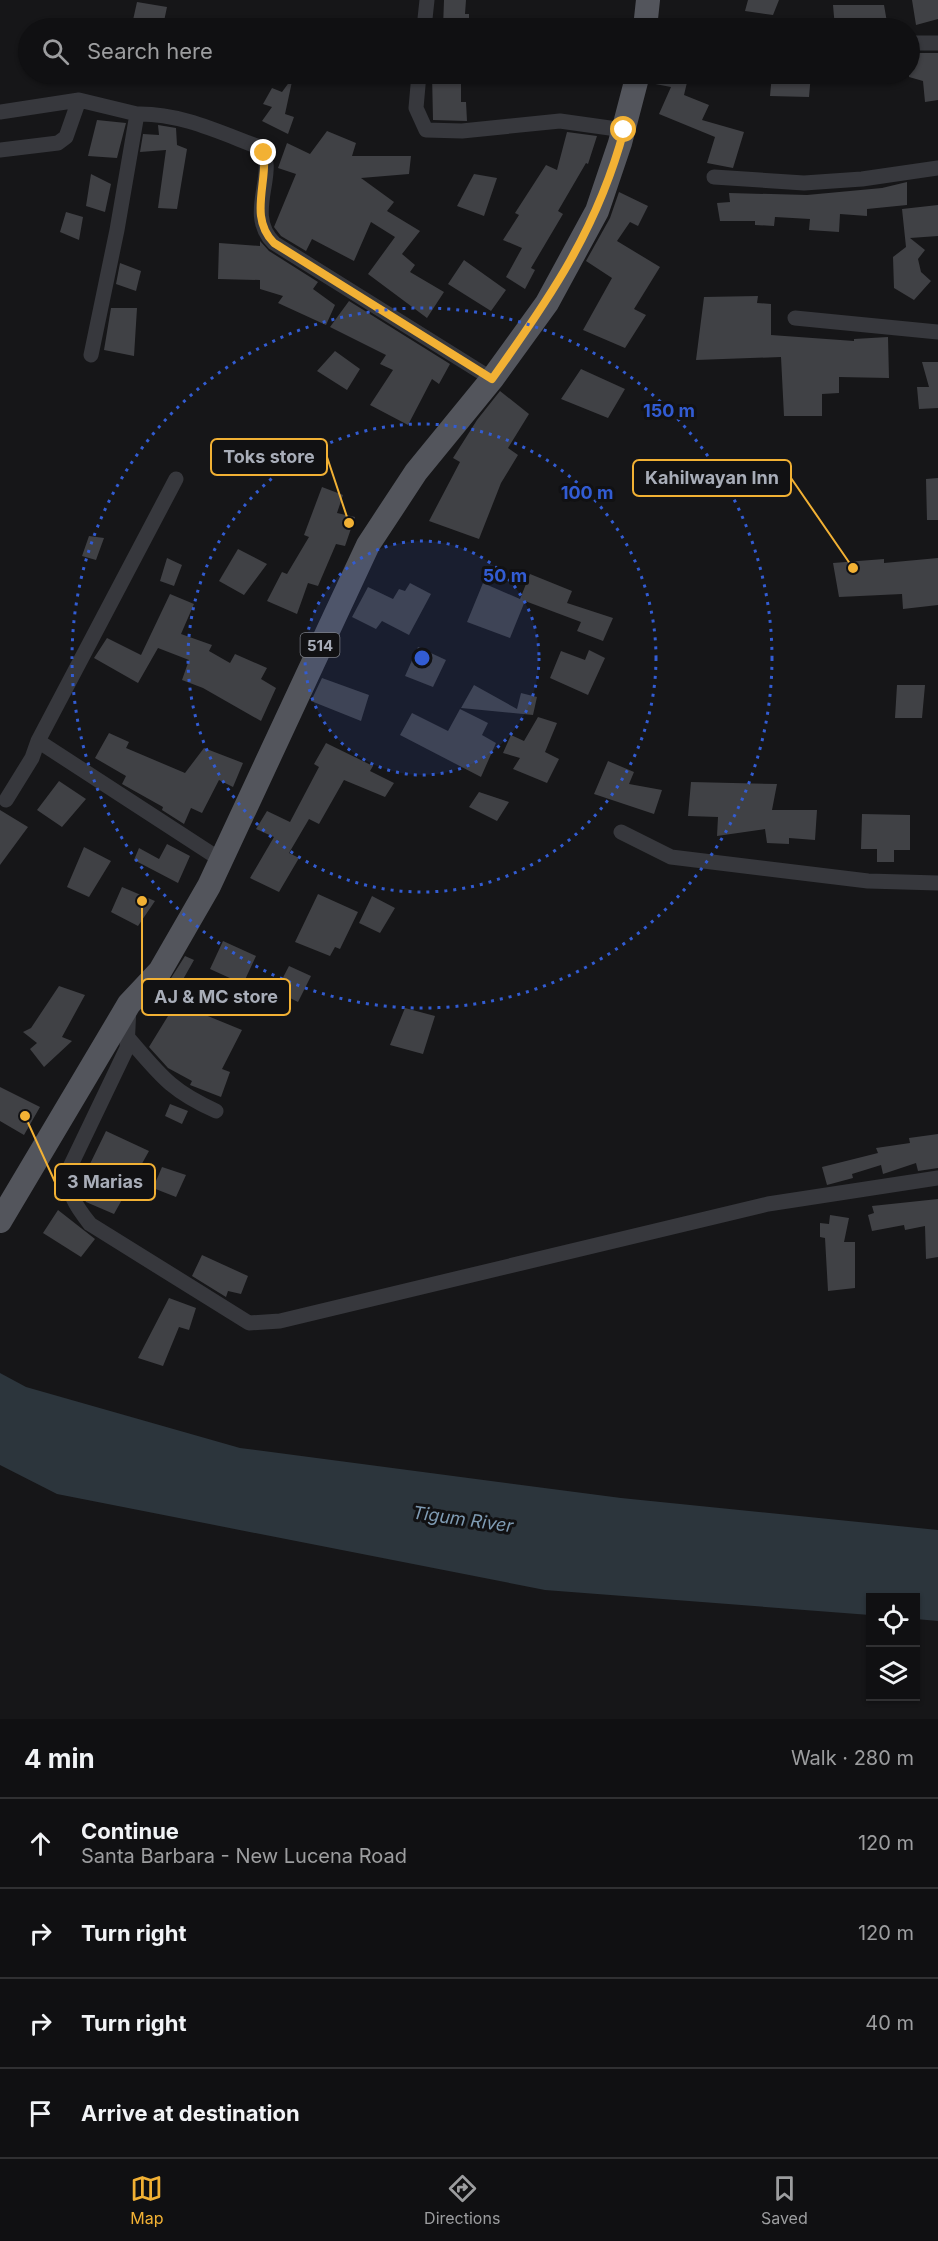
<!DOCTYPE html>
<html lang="en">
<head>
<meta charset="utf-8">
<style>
	body { margin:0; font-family:Inter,sans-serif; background:#1e1e20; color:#f1f3f6 }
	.controls { position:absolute; right:18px; bottom:18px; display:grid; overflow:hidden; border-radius:0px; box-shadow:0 2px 4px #0004 }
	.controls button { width:54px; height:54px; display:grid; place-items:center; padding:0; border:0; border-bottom:2px solid #303032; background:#101012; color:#f1f3f6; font:30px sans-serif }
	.stop { position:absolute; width:18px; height:18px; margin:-14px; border:4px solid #f2b134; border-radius:50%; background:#fff }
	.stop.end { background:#f2b134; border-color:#fff; box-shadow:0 2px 6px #0008 }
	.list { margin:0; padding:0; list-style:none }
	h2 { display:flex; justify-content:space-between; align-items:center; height:78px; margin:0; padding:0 24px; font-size:26px }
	h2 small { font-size:20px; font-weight:400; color:#9c9d9f }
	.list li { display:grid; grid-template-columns:39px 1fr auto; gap:18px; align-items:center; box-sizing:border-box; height:90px; padding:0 24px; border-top:2px solid #303032 }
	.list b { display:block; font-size:22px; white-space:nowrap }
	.list p { margin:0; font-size:20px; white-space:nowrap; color:#9c9d9f }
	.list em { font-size:20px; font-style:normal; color:#9c9d9f }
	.icon { flex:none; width:33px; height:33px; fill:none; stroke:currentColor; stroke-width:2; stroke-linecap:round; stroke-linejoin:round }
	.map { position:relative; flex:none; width:938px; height:1719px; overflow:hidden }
	.search { position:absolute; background:#101012; box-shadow:0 2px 4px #0004; left:18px; right:18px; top:18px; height:66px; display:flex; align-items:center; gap:15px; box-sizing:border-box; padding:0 21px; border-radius:33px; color:#9c9d9f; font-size:22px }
	.sheet { height:438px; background:#101012 }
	nav { display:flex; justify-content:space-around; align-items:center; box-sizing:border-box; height:84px; border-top:2px solid #303032; background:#101012; font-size:16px; color:#9c9d9f }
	nav a { display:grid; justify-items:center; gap:3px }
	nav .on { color:#f2b134 }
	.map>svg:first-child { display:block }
	.water { fill:#2c353c }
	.building { fill:#404145 }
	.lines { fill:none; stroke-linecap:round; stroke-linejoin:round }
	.street { stroke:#37383d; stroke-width:15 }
	.primary { stroke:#53555c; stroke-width:24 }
	.route { stroke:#f2b134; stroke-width:8 }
	.ring { fill:none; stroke:#325cd3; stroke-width:3; stroke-dasharray:3 6 }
	.labels { text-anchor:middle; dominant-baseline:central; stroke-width:6; stroke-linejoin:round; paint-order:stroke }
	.shield { fill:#111113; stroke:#7b7e86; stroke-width:1.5 }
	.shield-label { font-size:15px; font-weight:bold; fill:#a8adb8 }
	.water-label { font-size:18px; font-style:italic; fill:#7f9bb3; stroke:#111113 }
	.centre { fill:#325cd3; stroke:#111113; stroke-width:3 }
	.ring-label { font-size:18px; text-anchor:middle; font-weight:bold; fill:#325cd3; stroke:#111113; stroke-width:6; stroke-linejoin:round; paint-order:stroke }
	.leader { fill:none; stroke:#f2b134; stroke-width:2 }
	.callout-dot { fill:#f2b134; stroke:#111113; stroke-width:2 }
	.callout { fill:#111113; stroke:#f2b134; stroke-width:2 }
	.callout-label { font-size:18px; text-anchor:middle; font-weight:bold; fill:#a8adb8 }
</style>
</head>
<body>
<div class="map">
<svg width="938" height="1719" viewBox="0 0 938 1719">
	<rect width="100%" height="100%" fill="#161618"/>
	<!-- water -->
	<path class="water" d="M0,1373l26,14 214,61 381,50 317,32v91l-22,-2v-21h-46v17l-325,-25 -488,-96 -57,-29z"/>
	<!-- building -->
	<path class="building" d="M444,0h22l-1,14h4v14h-26z
		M748,0h31l-6,15 -28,-4z
		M912,0h26v19l-22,6z
		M137,2l30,5 -4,19 -30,-6z
		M833,5h51l4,23h-53z
		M909,53h29v47l-13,2 -2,-21 -14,-4z
		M432,74h29v28h5l1,19 -34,-1z
		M652,74h37l-5,21 25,10 -7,15 42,12 -11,36 -26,-5 8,-26 -56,-23 12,-27 -21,-4z
		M772,74h39l-2,23 -39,-1z
		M293,77l-8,37 9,3 -6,17 -26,-13 10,-14 -9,-3 9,-16 10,4z
		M97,120l29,3 -9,35 -29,-2z
		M158,125l18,3 1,17 10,4 -10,60 -19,-1 8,-58 -26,2 3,-18 16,1z
		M327,131l29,12 -4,13h59l-2,18 -48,4 33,24 -7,9 33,20 -18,23 13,11 -5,7 34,20 -17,26 -59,-44 27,-37 -24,-15 -17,39 -42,-22 -6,12 -25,-15 -7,-9 22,-53 -18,-6 9,-25 23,11z
		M567,132l30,4 -9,28 -2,-1 -28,48 5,3 -32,54 4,2 -10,19 -19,-12 16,-29 -19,-8 16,-25 -4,-2 31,-48 11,5z
		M91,174l20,10 -6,28 -19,-6z
		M474,174l23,4 -13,38 -27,-10z
		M907,182v23l-40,4v7l-27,-2 -1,18 -30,-2 1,-11 -35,-2 -1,9 -19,-1v-4h-35l-3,-18 13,-1 -1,-9 78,2 75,-7z
		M619,192l29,14 -10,20 -8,-4 -13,19 43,26 -26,42 12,6 -21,33 -42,-18 29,-52 -26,-17 24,-43z
		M938,205v31l-28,2 15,12 -7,9 3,13 10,9 -17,19 -20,-12 -1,-31 13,-10 -4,-38z
		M66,212l17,5 -4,23 -19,-8z
		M260,241l9,10 49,31 -5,7 22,16 -9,20 -48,-22 5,-7 -23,-7v-9l-42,-1 1,-36 41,3z
		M464,260l42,30 -15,21 -43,-27z
		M120,263l21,8 -5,20 -20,-7z
		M758,296l-1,7 14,1v31l83,6v-2l34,-2 1,41 -50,-1v16l-17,1v22h-38l-3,-59 -85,3 8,-63z
		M349,301l101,63 -11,20 -7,-5 -24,46 -38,-20 23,-35 -13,-6 6,-9 -56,-28z
		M111,308h26l-3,48 -30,-6z
		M335,351l25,18 -13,21 -30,-19z
		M922,362h16v46l-19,1 -2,-22h12z
		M581,369l44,20 -17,29 -47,-19z
		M500,391l29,23 -21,34 10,7 -17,28 -22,56 -50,-18 31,-59 -7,-4 24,-38z
		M938,478v42h-11l-1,-41z
		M322,487l21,8 -6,18 18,4 -10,29 -9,-2 -18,42 -10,-3 -11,31 -30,-13 15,-29 5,2 22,-37 -5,-2z
		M89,536l15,2 -8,22 -14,-4z
		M238,549l29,15 -23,31 -25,-14z
		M167,558l15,7 -8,21 -14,-5z
		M938,558v47l-35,4 -1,-15 -63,3 -6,-34 51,-4v4z
		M530,574l42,17 -5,12 46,15 -10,23 -26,-10 4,-9 -56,-21 -15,37 -43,-16 16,-39 37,16z
		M410,583l21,11 -22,41 -27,-14 -6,8 -24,-12 16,-30 25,12 6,-10 6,2z
		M170,594l24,10 -13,30 31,11 -3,6 21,12 5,-9 32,14 -6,11 15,9 -15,33 -58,-33 -21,-8 7,-20 -31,-12 -20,35 -44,-25 13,-20 34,17z
		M418,647l28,13 -13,27 -28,-11z
		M589,650l16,8 -17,37 -38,-17 11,-27 24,9z
		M322,678l47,17 -8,26 -50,-20z
		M474,685l43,24 4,-16 16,4 -4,18 -72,-7z
		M897,685h28l-3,33h-27z
		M460,709l28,14 -6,12 14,8 -15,34 -81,-42 12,-22 36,18z
		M538,717l19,6 -12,29 14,7 -12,24 -34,-14 7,-11 -17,-5 8,-18 13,6z
		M109,733l20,9 -3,6 59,25 19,-25 39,15 -10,24 -14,-7 -17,33 -11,-5 -7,16 -22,-14 1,-3 -41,-23 4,-8 -31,-18z
		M326,743l47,23 -3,5 24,12 -9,14 -41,-17 -25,44 -10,-5 -20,34 10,5 -20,34 -29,-14 24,-41 -18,-8 11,-18 23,11 29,-55 -5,-3z
		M608,761l26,11 -5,12 33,6 -8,24 -60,-20z
		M59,781l27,18 -24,28 -25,-17z
		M691,782l86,2 -5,26h45l-2,30 -26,-2v6l-22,-1 -2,-14 -48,7 1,-19 -30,-1z
		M479,792l30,10 -12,19 -28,-14z
		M0,810l28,17 -28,38z
		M862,814l48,1v35h-16v12h-17v-13h-16z
		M167,844l23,12 -12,27 -44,-23 5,-12 20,11z
		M84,847l27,14 -22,36 -22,-10z
		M122,887l33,14 -17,25 -27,-14z
		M318,894l40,18 -18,37 -5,-2 -5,9 -35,-14z
		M372,896l23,12 -15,25 -21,-10z
		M223,941l33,15 -13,28 -33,-15z
		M185,956l9,4 -17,30 -11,-4z
		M289,966l22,10 -13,26 -22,-11z
		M59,986l26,9 -23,42 10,4 -28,26 -14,-18 7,-6 -14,-11 8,-4z
		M176,1003l66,27 -20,39 8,3 -9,25 -31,-12 2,-4 -24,-13 -19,-21z
		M405,1008l30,8 -12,38 -33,-9z
		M0,1087l40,20 -16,28 -24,-14z
		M170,1104l18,7 -6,13 -17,-8z
		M106,1131l43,20 -35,63 -28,-12 -3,-6 6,-30z
		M938,1134v34l-20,3 -2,-8 -33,11 -2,-9 -29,9 1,4 -26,7 -5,-18 56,-14 -2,-5 34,-5 -1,-5z
		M162,1167l24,8 -10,22 -23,-9z
		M938,1199v58l-12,2 -1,-33 -20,4 -1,-5 -32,6 -4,-16 6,-2 -2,-7z
		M58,1210l37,29 -14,18 -38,-24z
		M830,1215l19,3 -5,24h11v46l-27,3 -3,-53 -5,-1v-14l9,1z
		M202,1255l46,21 -7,18 -13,-3 -2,6 -34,-21z
		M169,1298l27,10 -7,22 -10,-3 -16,39 -25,-8z"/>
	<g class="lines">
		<!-- street -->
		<path class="street" d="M424,28l3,-28
			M910,43h28
			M419,74l-3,34 10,22 36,1 98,-10 64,9
			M0,112l79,-12 58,14
			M0,150l58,-7 8,-6 13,-37
			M714,177l90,6 58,-4 76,-11
			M795,318l143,14
			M91,355l26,-125 20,-116c43,-1 82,18 122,33 22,23 -16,66 15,96l218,136
			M38,741l138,-262
			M6,800l26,-42 6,-17 183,119
			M621,832l50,25 197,24 70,2
			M129,1007l-2,41 -58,121c-1,26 6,36 21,55l159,99 31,-2 488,-117 170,-26
			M129,1039c31,36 42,52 87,72"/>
		<!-- primary -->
		<path class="primary" d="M645,28l3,-28
			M0,1221l129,-217 31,-33 49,-85 159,-341 48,-73 76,-93 55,-76 50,-92 23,-68 18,-69"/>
	</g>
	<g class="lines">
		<!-- route -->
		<path class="route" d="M264,153c3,32 -15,65 10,90l218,136c58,-81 106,-151 132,-249"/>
	</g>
	<!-- distance rings -->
	<circle cx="422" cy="658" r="117" fill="#325cd3" fill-opacity=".12"/>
	<g class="ring">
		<circle cx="422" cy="658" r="117"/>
		<circle cx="422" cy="658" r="234"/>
		<circle cx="422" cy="658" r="350"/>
	</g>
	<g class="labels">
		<!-- shield labels -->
		<rect class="shield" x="300.5" y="633" width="39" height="24" rx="4.5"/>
		<g class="shield-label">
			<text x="320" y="645">514</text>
		</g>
		<!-- water labels -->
		<g class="water-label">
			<text transform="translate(463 1519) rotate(8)">Tigum River</text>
		</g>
	</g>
	<circle cx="422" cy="658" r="9" class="centre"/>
	<g class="ring-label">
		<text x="669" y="417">150 m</text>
		<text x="587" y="499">100 m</text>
		<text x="505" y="582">50 m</text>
	</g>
	<!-- callouts -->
	<path class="leader" d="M349 523L327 457M853 568L791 478M142 901L142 997M25 1116L55 1182"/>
	<g class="callout-dot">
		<circle cx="349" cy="523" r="6"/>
		<circle cx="853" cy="568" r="6"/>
		<circle cx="142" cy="901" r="6"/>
		<circle cx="25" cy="1116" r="6"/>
	</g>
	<g class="callout">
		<rect x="211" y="439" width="116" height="36" rx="6"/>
		<rect x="633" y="460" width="158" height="36" rx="6"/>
		<rect x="142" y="979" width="148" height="36" rx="6"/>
		<rect x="55" y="1164" width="100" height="36" rx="6"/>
	</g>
	<g class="callout-label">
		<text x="269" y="463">Toks store</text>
		<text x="712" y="484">Kahilwayan Inn</text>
		<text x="216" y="1003">AJ &amp; MC store</text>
		<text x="105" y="1188">3 Marias</text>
	</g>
</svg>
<div class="controls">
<button><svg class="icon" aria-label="locate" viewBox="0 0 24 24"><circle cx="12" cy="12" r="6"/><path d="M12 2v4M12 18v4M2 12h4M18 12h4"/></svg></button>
<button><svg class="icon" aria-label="layers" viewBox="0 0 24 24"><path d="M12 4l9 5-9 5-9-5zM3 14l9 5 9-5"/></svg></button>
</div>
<div class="stop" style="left:624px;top:130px"></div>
<div class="stop end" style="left:264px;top:153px"></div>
<div class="search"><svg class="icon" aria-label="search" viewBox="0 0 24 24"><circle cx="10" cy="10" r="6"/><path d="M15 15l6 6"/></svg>Search here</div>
</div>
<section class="sheet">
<h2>4 min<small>Walk · 280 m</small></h2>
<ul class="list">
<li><svg class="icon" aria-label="ahead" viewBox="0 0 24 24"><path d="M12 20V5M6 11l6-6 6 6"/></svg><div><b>Continue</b><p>Santa Barbara - New Lucena Road</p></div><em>120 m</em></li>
<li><svg class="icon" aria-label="right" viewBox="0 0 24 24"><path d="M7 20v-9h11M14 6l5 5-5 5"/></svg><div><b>Turn right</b></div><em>120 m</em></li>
<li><svg class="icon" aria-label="right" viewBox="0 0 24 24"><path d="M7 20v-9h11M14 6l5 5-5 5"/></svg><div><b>Turn right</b></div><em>40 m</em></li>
<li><svg class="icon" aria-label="arrive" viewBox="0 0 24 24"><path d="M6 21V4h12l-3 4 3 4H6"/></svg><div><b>Arrive at destination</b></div></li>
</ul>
</section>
<nav>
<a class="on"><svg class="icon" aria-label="map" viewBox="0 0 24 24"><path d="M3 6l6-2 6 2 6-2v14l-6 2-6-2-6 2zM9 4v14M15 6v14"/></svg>Map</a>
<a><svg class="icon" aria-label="directions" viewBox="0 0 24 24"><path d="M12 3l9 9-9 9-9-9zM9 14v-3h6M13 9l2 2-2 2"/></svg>Directions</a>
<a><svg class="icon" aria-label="saved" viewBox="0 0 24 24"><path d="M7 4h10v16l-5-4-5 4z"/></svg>Saved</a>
</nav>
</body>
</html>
